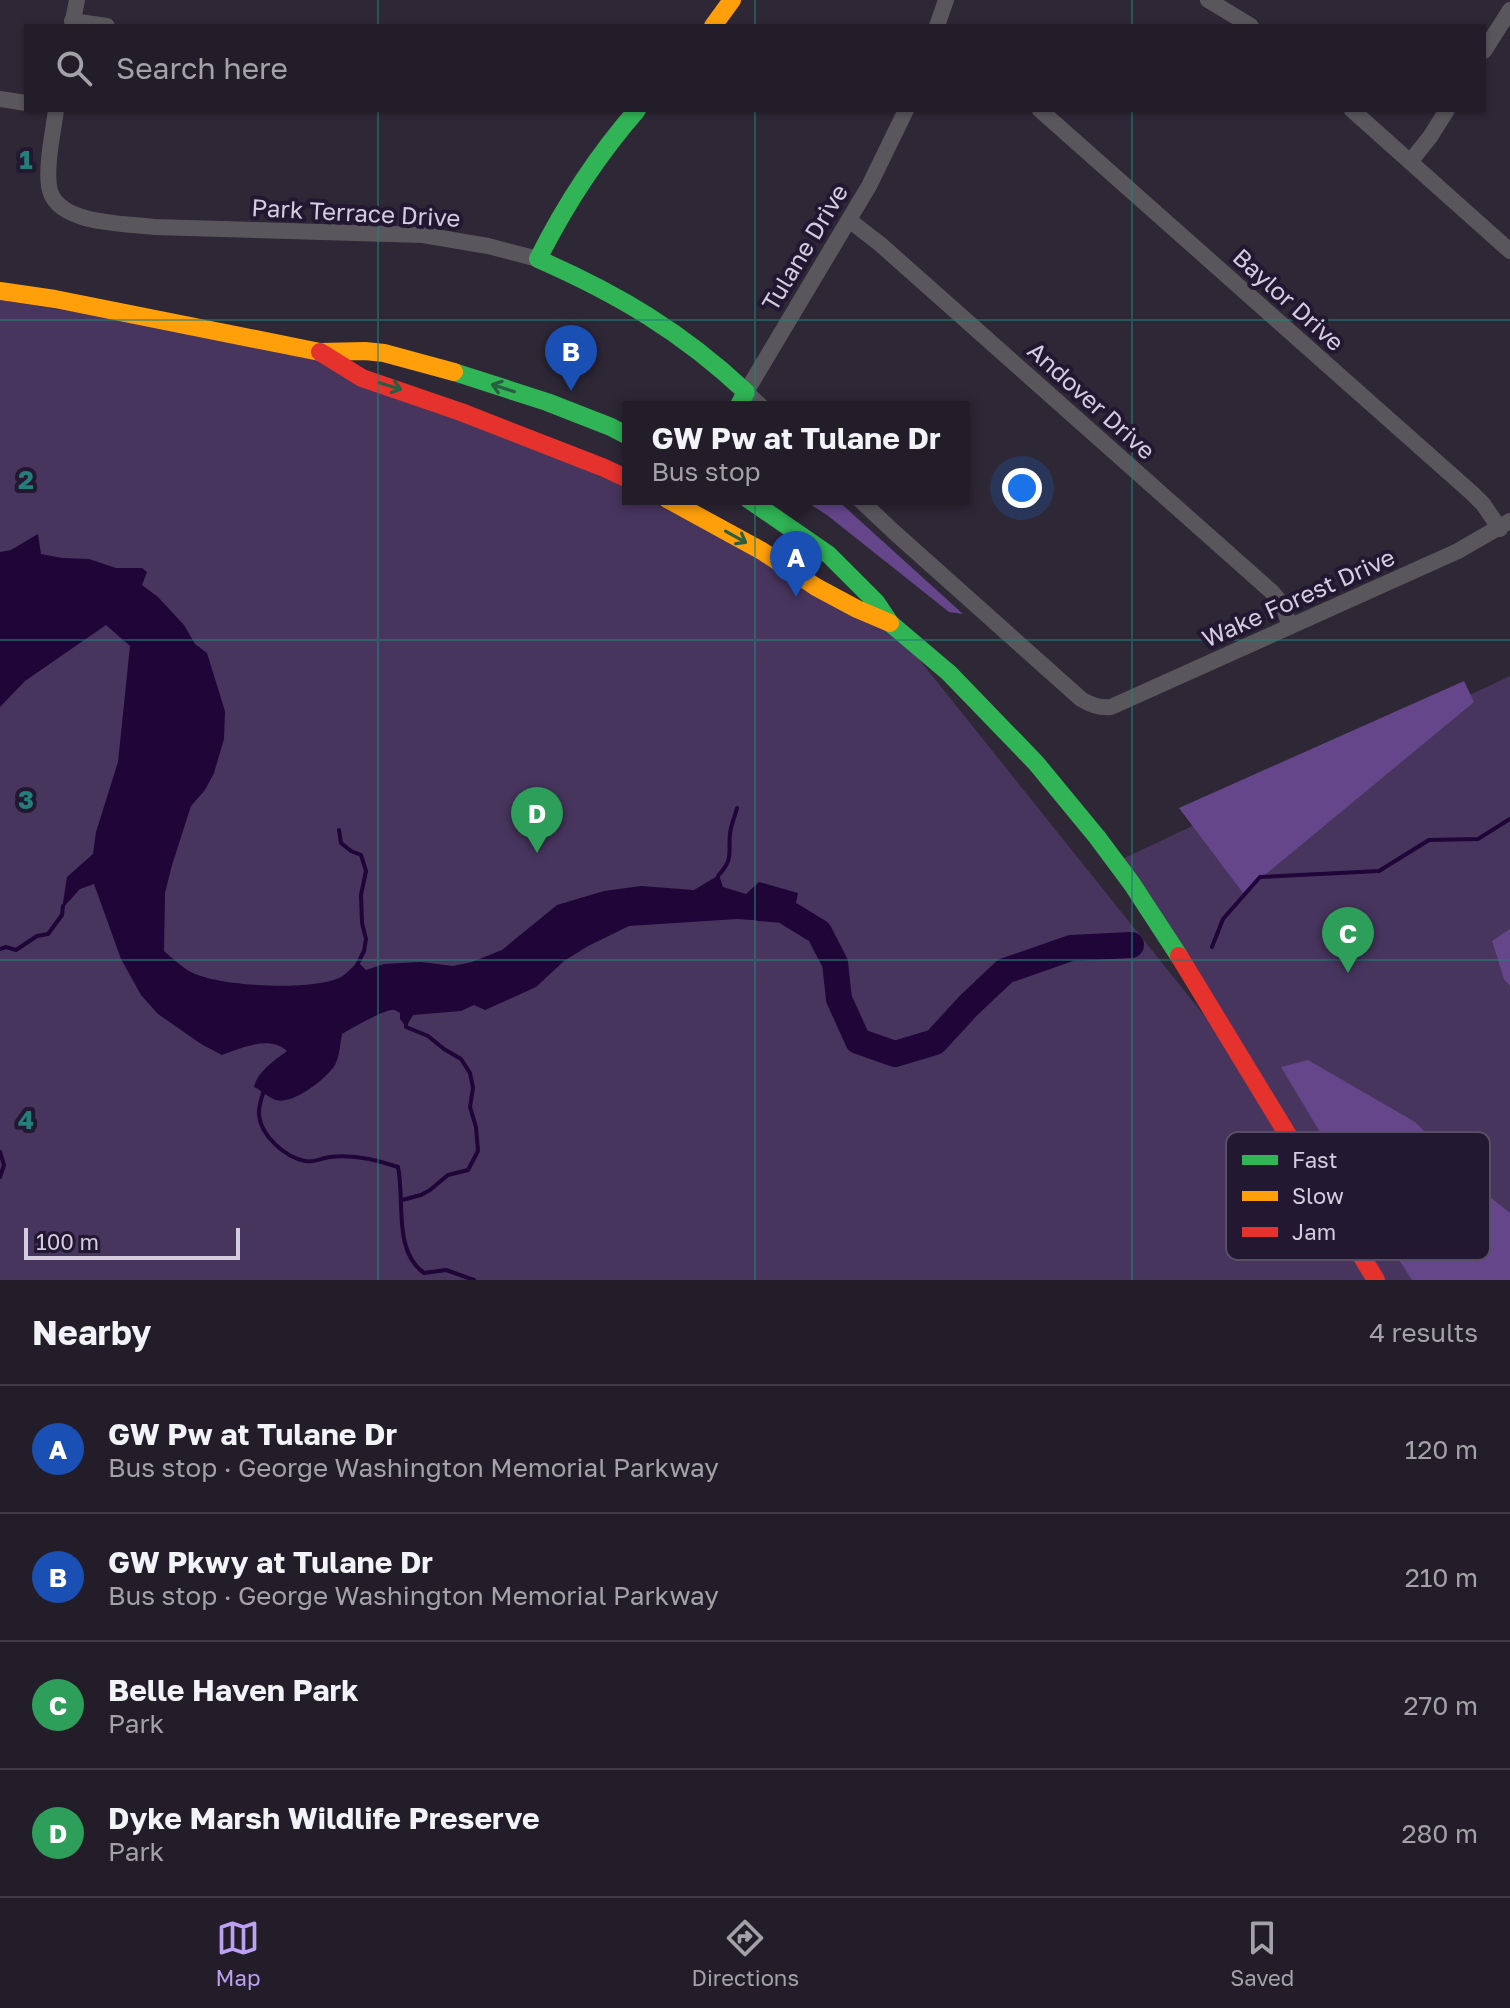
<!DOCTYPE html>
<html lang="en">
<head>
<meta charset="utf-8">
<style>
	body { margin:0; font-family:"Golos Text",sans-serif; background:#2e2a34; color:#f1f3f6 }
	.scale { position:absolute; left:24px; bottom:20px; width:216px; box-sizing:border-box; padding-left:8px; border:4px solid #d4cddf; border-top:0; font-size:22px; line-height:28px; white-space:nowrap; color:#d4cddf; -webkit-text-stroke:6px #231831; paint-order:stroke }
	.you { position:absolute; left:1022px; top:488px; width:28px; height:28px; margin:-20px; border:6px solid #fff; border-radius:50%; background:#1a73e8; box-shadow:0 0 0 12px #1a73e833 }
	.badge { display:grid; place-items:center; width:52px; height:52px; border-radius:50%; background:#bca0f2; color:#fff; font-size:26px; font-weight:700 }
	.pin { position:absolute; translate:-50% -66px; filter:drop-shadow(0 2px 4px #0008) }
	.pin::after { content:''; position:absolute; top:42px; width:28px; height:24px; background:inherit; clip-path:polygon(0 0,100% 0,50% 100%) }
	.popup { position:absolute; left:622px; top:401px; width:348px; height:104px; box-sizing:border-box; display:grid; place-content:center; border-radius:0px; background:#221d28; filter:drop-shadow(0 2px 6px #0005); font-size:26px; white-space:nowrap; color:#a2a2a8 }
	.popup b { font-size:30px; color:#f1f3f6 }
	.popup::after { content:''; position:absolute; left:50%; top:100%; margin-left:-16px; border:16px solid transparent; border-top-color:#221d28 }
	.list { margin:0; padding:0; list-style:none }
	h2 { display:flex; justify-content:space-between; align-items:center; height:104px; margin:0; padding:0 32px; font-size:34px }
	h2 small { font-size:26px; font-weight:400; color:#a2a2a8 }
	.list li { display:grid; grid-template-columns:52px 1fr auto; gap:24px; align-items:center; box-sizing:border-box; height:128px; padding:0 32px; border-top:2px solid #3f3b45 }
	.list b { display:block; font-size:30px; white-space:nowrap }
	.list p { margin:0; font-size:26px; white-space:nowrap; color:#a2a2a8 }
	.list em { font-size:26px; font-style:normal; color:#a2a2a8 }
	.icon { flex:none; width:44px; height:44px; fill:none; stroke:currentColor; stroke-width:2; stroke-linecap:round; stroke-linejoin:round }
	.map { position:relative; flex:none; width:1510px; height:1280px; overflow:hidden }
	.search { position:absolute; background:#221d28; box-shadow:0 2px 6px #0004; left:24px; right:24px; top:24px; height:88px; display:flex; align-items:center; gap:20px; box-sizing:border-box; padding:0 28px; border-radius:0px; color:#a2a2a8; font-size:30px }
	.sheet { height:616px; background:#221d28 }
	nav { display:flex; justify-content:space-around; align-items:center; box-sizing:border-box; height:112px; border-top:2px solid #3f3b45; background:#221d28; font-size:22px; color:#a2a2a8 }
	nav a { display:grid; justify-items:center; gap:4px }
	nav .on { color:#bca0f2 }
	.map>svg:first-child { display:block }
	.green { fill:#47355e }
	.forest { fill:#65468b }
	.water { fill:#200539 }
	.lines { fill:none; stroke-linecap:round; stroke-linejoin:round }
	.stream { stroke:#200539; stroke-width:4 }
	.river { stroke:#200539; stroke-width:26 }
	.street { stroke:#59575c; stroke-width:16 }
	.fast { stroke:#30b455; stroke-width:18 }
	.slow { stroke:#ff9f0a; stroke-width:18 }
	.jam { stroke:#e5322d; stroke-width:18 }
	.oneway { stroke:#295e41 }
	.grid { fill:none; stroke:#237f79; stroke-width:2; stroke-opacity:0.55 }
	.labels { text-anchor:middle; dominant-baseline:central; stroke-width:8; stroke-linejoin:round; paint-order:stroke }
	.street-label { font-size:24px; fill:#d4cddf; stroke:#231831 }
	.key { fill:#231831; stroke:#584e65; stroke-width:2 }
	.key-label { font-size:22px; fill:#d4cddf }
	.grid-label { font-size:26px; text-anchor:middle; font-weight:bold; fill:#237f79; stroke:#231831; stroke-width:8; stroke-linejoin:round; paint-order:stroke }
</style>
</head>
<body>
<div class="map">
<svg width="1510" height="1280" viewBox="0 0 1510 1280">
	<rect width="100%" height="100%" fill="#2e2736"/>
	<!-- green -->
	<path class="green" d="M0,300l320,52 308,137v10h19l210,110 33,14 361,451 -135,-212 394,-186v604h-1510z"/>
	<!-- forest -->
	<path class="forest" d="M802,499h34l127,115 -14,-2 -122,-97z
		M1464,681l10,21 -231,191 -64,-85z
		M1510,929v57l-6,-7 -12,-38z
		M1308,1060l107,62 76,76 19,15v67h-98l-44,-68 -87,-145z"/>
	<!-- water -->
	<path class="water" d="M38,534l3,20 21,4 27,1 27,9h26l5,4 -5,13 16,12 26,28 11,19 12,9 18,58 -1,28 -10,34 -9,17 -14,16 -19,59 -7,28 -1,58c8,7 17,15 25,20 27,16 122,20 150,7 7,-3 13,-11 19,-16l8,8 18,-6 37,-2 32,4 19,-4 30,-12 55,-45 47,-14 37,-5 53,4 25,-15 4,12 23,7 13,-12 39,11 -7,34 -9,-5 -45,-3 -108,7 -41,20 -24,15 -28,26 -51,23 -11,-5 -13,6 -48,4 -7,12 -6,-8v-6c-2,-1 -4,-3 -6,-3 -7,-2 -44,19 -52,24 -2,10 -2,21 -7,31 -9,14 -42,40 -59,35 -7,-2 -15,-10 -22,-13 4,-16 20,-26 33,-36 -18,-16 -45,-3 -65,4l-21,-11 -43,-30 -17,-19 -20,-36 -27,-75 -14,5 -18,20 5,-32 26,-23 3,-22 22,-70 12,-116 -24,-21 -81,56 -25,26v-155l11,-2z"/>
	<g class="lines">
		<!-- stream -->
		<path class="stream" d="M339,830l2,13 10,8 10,4 5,16 -5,24 1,28 4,16 -2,12 -7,14
			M718,876c16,-18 10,-21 12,-43 1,-8 5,-17 7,-25
			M1212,947l11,-28 37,-42 119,-6 50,-31 49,-1 32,-20
			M0,949l6,-2 10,3 21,-14 11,-2 14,-19 1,-9
			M264,1090c-2,7 -6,17 -5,25 2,21 26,42 46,46 8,2 17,-3 25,-4 22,-3 48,3 68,10 7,34 -5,84 26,106l22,-3 28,10
			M0,1152l4,13 -4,12
			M402,1200l19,-5 9,-5 18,-15 20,-5 10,-19 -2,-24 -6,-20 3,-19 -3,-15 -9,-14 -17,-10 -16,-13 -22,-9v-6"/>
		<!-- river -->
		<path class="river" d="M760,908l23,2 36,22 16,31 4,36 19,42 37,13 40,-12 33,-36 37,-35 66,-23 60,-3"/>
		<!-- street -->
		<path class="street" d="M1208,0l43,26
			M72,21l35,5
			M72,26l5,-26
			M937,26l9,-26
			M1484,51l26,-41
			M0,99l26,4
			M56,110c-3,23 -10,54 -7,76 5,39 75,37 105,41l269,8 65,11 50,13
			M1040,110l433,384 10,10 17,25
			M1352,110l158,141
			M1410,162l20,-25 17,-27
			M849,220l31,24 392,348 11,13 7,22
			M762,407l-16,-15 123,-206 37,-76
			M859,499l35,33 187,167c10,6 18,9 30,8l347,-156 52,-30"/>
		<!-- fast -->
		<path class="fast" d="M637,110c-40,46 -72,95 -99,149 80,35 144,73 208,133l-8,15
			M454,372l93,30 64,25 17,9
			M748,499l81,56 47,47 14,21 59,50 87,90 61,74 35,47 47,72"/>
		<!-- slow -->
		<path class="slow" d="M713,26l19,-26
			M0,291l55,8 265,53 45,-1 19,2 70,19
			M667,499l95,52 54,36 41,22 33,14"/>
		<!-- jam -->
		<path class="jam" d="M320,352l42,26 99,34 141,55 26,12
			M1179,956l197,324"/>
	</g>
	<!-- one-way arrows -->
	<defs><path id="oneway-shaft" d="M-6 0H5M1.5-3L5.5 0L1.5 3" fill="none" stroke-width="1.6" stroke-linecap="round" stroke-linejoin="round" transform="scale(2)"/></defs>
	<g class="oneway">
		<use href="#oneway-shaft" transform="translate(390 386) rotate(17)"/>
		<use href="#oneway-shaft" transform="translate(503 388) rotate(-162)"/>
		<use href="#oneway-shaft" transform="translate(736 537) rotate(29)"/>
	</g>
	<!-- grid -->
	<path class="grid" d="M378,0v26M755,0v26M1132,0v26M378,110v1170M755,110v1170M1132,110v1170M0,320h1510M0,640h1510M0,960h1510"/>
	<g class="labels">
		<!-- street labels -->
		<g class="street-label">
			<text transform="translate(356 212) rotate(3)">Park Terrace Drive</text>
			<text transform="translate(804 247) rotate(-59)">Tulane Drive</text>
			<text transform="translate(1289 299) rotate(42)">Baylor Drive</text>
			<text transform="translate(1092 400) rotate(42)">Andover Drive</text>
			<text transform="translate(1298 597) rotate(-24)">Wake Forest Drive</text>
		</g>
	</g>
	<!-- legend -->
	<rect x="1226" y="1132" width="264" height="128" rx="12" class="key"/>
	<rect x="1242" y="1155" width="36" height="10" fill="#30b455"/>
	<rect x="1242" y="1191" width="36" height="10" fill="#ff9f0a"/>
	<rect x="1242" y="1227" width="36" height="10" fill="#e5322d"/>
	<g class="key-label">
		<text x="1292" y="1168">Fast</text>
		<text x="1292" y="1204">Slow</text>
		<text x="1292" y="1240">Jam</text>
	</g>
	<g class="grid-label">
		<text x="26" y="169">1</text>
		<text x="26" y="489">2</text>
		<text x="26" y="809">3</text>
		<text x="26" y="1129">4</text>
	</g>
</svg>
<div class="scale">100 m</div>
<div class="you"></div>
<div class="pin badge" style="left:796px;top:597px;background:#1a4fb4">A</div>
<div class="popup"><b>GW Pw at Tulane Dr</b>Bus stop</div>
<div class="pin badge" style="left:571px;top:391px;background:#1a4fb4">B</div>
<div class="pin badge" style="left:1348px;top:973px;background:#2e9e5b">C</div>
<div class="pin badge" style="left:537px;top:853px;background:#2e9e5b">D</div>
<div class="search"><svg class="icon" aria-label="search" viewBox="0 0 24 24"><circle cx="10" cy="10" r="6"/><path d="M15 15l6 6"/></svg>Search here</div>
</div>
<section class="sheet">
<h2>Nearby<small>4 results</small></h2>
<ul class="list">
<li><span class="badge" style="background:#1a4fb4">A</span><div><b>GW Pw at Tulane Dr</b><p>Bus stop · George Washington Memorial Parkway</p></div><em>120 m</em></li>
<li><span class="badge" style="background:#1a4fb4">B</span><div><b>GW Pkwy at Tulane Dr</b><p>Bus stop · George Washington Memorial Parkway</p></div><em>210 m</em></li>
<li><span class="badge" style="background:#2e9e5b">C</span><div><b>Belle Haven Park</b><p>Park</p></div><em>270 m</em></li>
<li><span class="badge" style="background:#2e9e5b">D</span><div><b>Dyke Marsh Wildlife Preserve</b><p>Park</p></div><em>280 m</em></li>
</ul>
</section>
<nav>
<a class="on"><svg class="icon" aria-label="map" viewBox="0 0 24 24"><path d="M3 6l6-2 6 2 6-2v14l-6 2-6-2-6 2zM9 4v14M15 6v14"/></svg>Map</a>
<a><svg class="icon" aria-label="directions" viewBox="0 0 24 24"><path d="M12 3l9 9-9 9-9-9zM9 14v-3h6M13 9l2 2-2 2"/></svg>Directions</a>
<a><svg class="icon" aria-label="saved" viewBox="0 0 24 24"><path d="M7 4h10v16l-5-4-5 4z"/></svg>Saved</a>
</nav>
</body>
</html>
